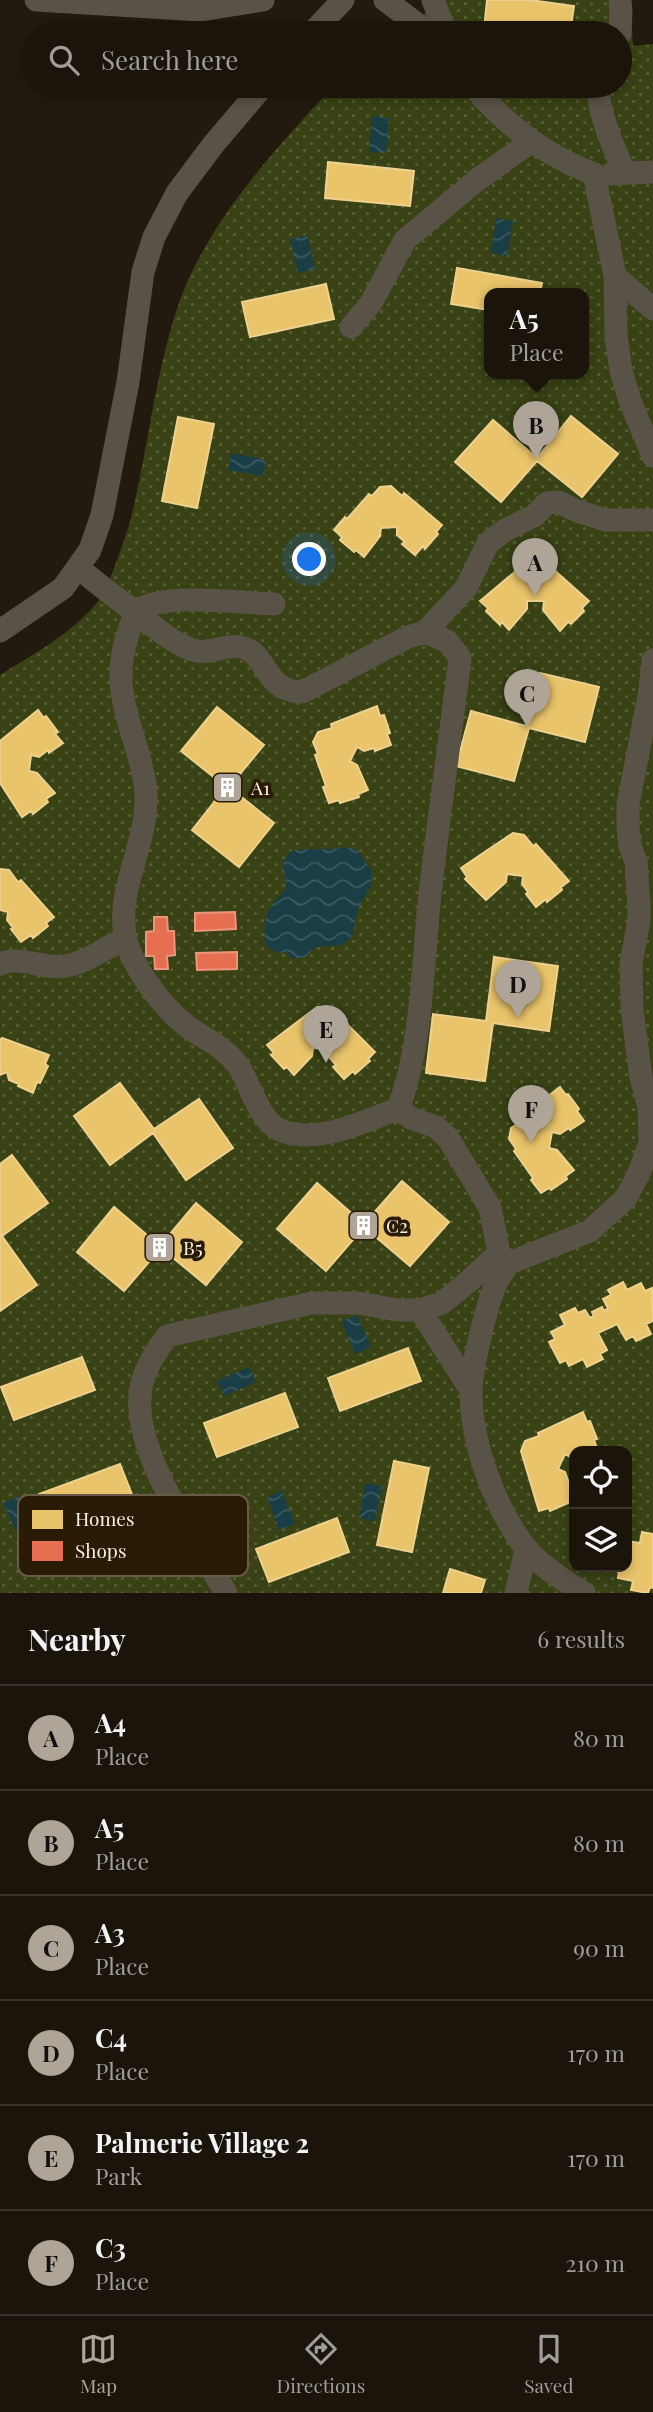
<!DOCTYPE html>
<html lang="en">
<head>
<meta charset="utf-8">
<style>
	body { margin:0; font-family:"Playfair Display",serif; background:#231d13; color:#f1f3f6 }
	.controls { position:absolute; right:21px; bottom:21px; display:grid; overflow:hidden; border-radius:14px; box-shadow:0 4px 10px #0003 }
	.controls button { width:63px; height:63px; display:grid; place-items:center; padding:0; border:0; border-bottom:2px solid #38332b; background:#1a140a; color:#f1f3f6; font:35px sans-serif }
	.you { position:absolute; left:310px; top:560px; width:24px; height:24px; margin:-18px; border:5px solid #fff; border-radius:50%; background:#1a73e8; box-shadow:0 0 0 10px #1a73e833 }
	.badge { display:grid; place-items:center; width:46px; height:46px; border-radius:50%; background:#aea497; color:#111; font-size:23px; font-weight:700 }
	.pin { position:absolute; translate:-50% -58px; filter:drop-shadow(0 2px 4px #0008) }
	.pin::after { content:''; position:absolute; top:37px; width:24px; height:21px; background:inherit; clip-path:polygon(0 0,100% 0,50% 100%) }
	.popup { position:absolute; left:484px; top:288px; width:105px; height:91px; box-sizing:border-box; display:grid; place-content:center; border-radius:14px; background:#1a140a; filter:drop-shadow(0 2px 5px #0005); font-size:23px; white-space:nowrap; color:#9f9e9c }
	.popup b { font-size:26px; color:#f1f3f6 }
	.popup::after { content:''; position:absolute; left:50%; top:100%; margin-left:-14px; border:14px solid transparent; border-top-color:#1a140a }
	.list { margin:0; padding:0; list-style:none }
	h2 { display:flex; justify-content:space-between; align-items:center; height:91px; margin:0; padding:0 28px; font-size:30px }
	h2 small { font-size:23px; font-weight:400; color:#9f9e9c }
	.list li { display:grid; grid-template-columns:46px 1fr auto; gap:21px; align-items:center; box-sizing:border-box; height:105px; padding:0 28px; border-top:2px solid #38332b }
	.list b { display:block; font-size:26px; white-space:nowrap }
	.list p { margin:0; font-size:23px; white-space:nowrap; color:#9f9e9c }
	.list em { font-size:23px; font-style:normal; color:#9f9e9c }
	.icon { flex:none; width:38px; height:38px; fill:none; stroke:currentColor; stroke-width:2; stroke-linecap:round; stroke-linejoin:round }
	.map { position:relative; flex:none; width:653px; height:1593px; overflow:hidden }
	.search { position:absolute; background:#1a140a; box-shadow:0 4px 10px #0003; left:21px; right:21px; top:21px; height:77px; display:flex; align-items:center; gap:18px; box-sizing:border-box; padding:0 24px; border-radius:38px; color:#9f9e9c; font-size:26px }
	.sheet { height:721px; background:#1a140a }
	nav { display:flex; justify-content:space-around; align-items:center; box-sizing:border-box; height:98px; border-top:2px solid #38332b; background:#1a140a; font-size:19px; color:#9f9e9c }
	nav a { display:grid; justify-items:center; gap:4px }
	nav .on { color:#aea497 }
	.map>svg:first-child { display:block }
	.garden { fill:url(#garden-dots); fill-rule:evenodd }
	.water { fill:url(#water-waves) }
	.homes { fill:#e9c46a; stroke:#eed18e; stroke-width:2 }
	.shops { fill:#e76f51; stroke:#ec957c; stroke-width:2 }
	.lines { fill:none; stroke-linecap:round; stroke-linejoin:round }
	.path { stroke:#59554a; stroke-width:3.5; stroke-dasharray:5 5; stroke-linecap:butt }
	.minor { stroke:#595347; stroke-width:23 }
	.labels { text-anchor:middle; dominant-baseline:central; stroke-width:7; stroke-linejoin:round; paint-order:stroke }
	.poi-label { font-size:19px; fill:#f9eee1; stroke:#2a1b06; text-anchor:start }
	.key { fill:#2a1b06; stroke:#685a48; stroke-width:2 }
	.key-label { font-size:19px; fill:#f9eee1 }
</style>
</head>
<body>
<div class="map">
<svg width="653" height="1593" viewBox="0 0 653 1593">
	<defs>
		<pattern id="garden-dots" width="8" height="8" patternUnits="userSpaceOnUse" patternTransform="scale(1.75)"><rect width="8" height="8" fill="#394214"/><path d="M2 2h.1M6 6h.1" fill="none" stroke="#565e36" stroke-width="1.8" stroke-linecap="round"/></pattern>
		<pattern id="water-waves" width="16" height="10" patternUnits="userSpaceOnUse" patternTransform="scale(1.75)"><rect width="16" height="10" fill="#1a3e46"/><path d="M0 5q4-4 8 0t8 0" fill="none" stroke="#3c5a60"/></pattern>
	</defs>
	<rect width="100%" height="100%" fill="#221a0e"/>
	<!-- garden -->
	<path class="garden" d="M435,0h195l3,46 20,-2v1549h-653v-918c37,-23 80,-46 105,-83 11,-30 24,-60 30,-91 15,-67 22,-136 45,-201 28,-78 98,-155 154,-214h286v-53h-211zM489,293h94v80h-94zM574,1451h53v116h-53z"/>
	<!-- water -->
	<path class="water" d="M372,116l17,2 -3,35 -17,-1z
		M496,218l17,3 -6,35 -16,-3z
		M307,235l8,34 -17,4 -8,-34z
		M231,453l35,7 -3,16 -35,-6z
		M346,847l11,3 14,20v15l-13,23 -6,28 -9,9 -28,2 -10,10 -14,2 -3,-6 -12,-1 -11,-7c-2,-28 1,-36 21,-56l-3,-28 8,-10c18,-4 36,0 55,-4z
		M357,1315l14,32 -16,7 -14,-33z
		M249,1367l7,15 -32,14 -7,-15z
		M365,1483l17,3 -7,35 -16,-3z
		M282,1491l13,33 -16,6 -12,-33z
		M19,1496l14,33 -15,6 -15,-32z"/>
	<!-- homes -->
	<path class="homes" d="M487,0h43l44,6 -4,27h-61l-25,-3z
		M328,162l86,9 -4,35 -85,-8z
		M457,268l85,15 -2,10h-51v17l-38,-6z
		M326,284l8,35 -84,18 -8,-35z
		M571,416l47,38 -36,43 -45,-36 -36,41 -46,-40 38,-42 44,38z
		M178,417l36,7 -17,84 -35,-7z
		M391,486l11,10 2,-3 38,32 -6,7 2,2 -13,15 -2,-3 -8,9 -13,-11 3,-2 -8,-7v-8l-16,1 -1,8 -16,21 -8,-7 -2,2 -14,-12 2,-3 -8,-7 11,-13 2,2 22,-25 3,2 8,-9z
		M529,560h10l11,10 2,-2 37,33 -7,7 2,3 -13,13 -3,-2 -8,9 -17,-21 1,-9h-17v8l-18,21 -7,-8 -2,3 -14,-14 2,-3 -8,-7z
		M540,673l59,14 -14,55 -56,-14 -15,53 -58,-15 15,-55 55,15z
		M377,706l3,10 4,-1 6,18 -3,1 4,11 -16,6 -1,-3 -10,3 -7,-4 -7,14 7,4 11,25 -10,4 1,3 -19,6 -1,-3 -10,3 -6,-16 3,-1 -11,-31 3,-1 -5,-12 5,-10 14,-4 -1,-4z
		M217,707l47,38 -35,42 45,36 -35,44 -47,-37 34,-43 -45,-36z
		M38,710l6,8 2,-2 12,16 -3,2 8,9 -14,10 -1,-3 -9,7 -8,-2 -2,16 8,2 18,20 -9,6 2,3 -15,12 -2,-3 -9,6 -22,-34v-42z
		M513,833l11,2 9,11 3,-2 33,37 -8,6 1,3 -15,12 -1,-3 -10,8 -10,-13 2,-2 -6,-8 1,-8 -16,-2 -1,8 -20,18 -21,-21 2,-2 -6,-9z
		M0,869l9,1 9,12 3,-2 33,37 -8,6 2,3 -15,12 -2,-3 -10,7 -10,-13 2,-1 -6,-8 1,-8 -8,-2z
		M494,957l64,9 -9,65 -56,-8 -8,58 -59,-8 7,-59 53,7z
		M317,1007l11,1 10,10 2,-1 35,35 -7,7 2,2 -15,13 -2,-3 -9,8 -11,-12 3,-2 -7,-8 1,-8 -17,-1 -1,8 -18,19 -7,-8 -3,2 -13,-14 3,-2 -7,-8z
		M2,1038l47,17 -4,9 3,2 -8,17 -3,-1 -4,11 -15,-7 1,-2 -10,-4 -2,-8 -7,3v-35z
		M120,1083l34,46 45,-30 34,49 -47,32 -33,-47 -43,32 -36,-49z
		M560,1087l6,8 2,-1 11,15 -2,2 7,10 -14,9 -1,-2 -9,6 -8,-2 -3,16 8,2 17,20 -8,6 1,3 -16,11 -2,-2 -8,5 -10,-13 2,-2 -19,-27 2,-2 -7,-10 2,-11 12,-8 -2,-3z
		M12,1155l36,48 -46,33 35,49 -37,26v-147z
		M402,1181l47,41 -39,44 -46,-39 -38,44 -49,-42 40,-46 47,41z
		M196,1203l46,39 -36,43 -45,-37 -37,43 -47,-39 37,-45 46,39z
		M623,1282l4,8 14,-7 4,8 7,-3 1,33 -7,3 5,10 -15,7 -3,-5 -7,4 -9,-16 -19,9 9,17 -7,4 3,5 -16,8 -4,-8 -14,7 -3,-6 -6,3 -11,-21 6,-3 -4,-7 14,-7 -5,-10 15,-7 3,5 7,-3 5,8 4,-2 -2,-4 10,-5 2,4 4,-3 -5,-9 8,-4 -3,-5z
		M408,1348l13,33 -81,30 -12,-33z
		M82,1357l13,33 -81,30 -13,-33z
		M285,1393l13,34 -81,30 -13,-34z
		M583,1412l4,10 3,-1 7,18 -3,1 4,11h-24v6l-2,1 -7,-4 -7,15 7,3 4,11 3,-1 2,16 -6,3v2l-18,8 -1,-3 -10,3 -18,-60 4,-10 14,-5 -1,-3z
		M394,1461l35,7 -17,84 -35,-7z
		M120,1464l13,33 -81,31 -13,-34z
		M337,1518l12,34 -80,30 -13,-33z
		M642,1532l11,2v54l-3,-1 -2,6 -17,-3 2,-9 -15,-3 1,-6 -6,-2 1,-3h13v-26l13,2z
		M450,1569l35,11 -4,13h-38z"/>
	<!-- shops -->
	<path class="shops" d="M235,912l1,17 -41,2v-18z
		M154,917h13l1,14h6l1,24 -8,1 1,13h-13l-1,-13h-8v-24l8,-1z
		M237,952v17l-40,1 -1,-17z"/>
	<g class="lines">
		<!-- path -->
		<path class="path" d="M506,90l73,2"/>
		<!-- minor -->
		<path class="minor" d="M36,0l165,10 62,-10
			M385,0l44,33
			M433,0l13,33
			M312,33l31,-33
			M620,33l1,-20 -1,-13
			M473,86c32,39 74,70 121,88l21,102 1,59 5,36 9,30 23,55
			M598,86c0,27 16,63 27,87
			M611,174l42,-2
			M615,276l38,33
			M351,327l20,-24 34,-63 72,-60 55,-39
			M79,568c19,17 39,31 59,46 17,13 34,29 55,36 16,5 32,-6 48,-3 27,5 22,45 61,45l106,-55 17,-5 22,9 13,17c-10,82 -22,163 -31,245 -6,63 -8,147 -31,206 -34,12 -76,34 -113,23 -27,-8 -33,-47 -48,-68 -12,-16 -30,-24 -46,-35 -25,-17 -61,-63 -66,-94 -9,-51 28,-99 20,-151 -9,-56 -37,-90 -17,-150 2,-7 5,-18 10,-23 21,-19 107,-8 136,-7
			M0,631l63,-43 27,-38 12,-35 26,-133 15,-110 11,-35 23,-44 36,-48 50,-59
			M425,632l41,-44 22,-45 17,-13 29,-14 13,-13 12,-1 18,9 29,9h47
			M0,964c22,-9 43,6 65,2 22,-3 40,-19 60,-27
			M398,1109l13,9 25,9 12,11 42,70 9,45
			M509,1263c-5,8 -11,15 -14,23 -9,22 -24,83 -24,105 0,52 23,115 54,156 12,17 41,35 59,46
			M420,1310l51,80
			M226,1593c-29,-51 -97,-145 -85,-205 3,-19 15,-36 26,-52l145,-33h47l38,7h23l22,-7 26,-21 31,-29 10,10 81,-32 36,-33 13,-25 11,-30 -1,-35 -8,-31 -9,-67 -1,-47 8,-42v-15l-3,-44 -6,-16 -2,-19v-23l22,-113 3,-31
			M516,1593l10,-44"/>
	</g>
	<!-- icons -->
	<defs>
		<symbol id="building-square" viewBox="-11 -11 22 22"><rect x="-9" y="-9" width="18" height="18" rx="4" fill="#aea497" stroke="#2a1b06"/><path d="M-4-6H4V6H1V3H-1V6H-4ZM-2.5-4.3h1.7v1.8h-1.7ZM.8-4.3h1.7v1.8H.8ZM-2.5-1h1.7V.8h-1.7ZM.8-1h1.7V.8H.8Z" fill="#fff"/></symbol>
	</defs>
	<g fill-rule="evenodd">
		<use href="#building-square" x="210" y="770" width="35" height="35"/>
		<use href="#building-square" x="346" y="1208" width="35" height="35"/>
		<use href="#building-square" x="142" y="1230" width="35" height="35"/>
	</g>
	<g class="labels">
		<!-- poi labels -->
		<g class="poi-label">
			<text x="251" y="787">A1</text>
			<text x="386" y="1225">C2</text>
			<text x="183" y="1247">B5</text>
		</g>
	</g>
	<!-- legend -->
	<rect x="18" y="1495" width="230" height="81" rx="10" class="key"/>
	<rect x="32" y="1510" width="31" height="19" fill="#e9c46a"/>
	<rect x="32" y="1541" width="31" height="20" fill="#e76f51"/>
	<g class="key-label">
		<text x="75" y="1526">Homes</text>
		<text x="75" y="1558">Shops</text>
	</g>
</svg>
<div class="controls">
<button><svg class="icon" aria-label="locate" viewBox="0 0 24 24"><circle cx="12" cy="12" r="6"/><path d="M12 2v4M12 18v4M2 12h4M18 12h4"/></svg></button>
<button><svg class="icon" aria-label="layers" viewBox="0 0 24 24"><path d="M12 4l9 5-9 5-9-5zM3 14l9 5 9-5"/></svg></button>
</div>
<div class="you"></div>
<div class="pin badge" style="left:535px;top:596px">A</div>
<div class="pin badge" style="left:536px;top:459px">B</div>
<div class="popup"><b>A5</b>Place</div>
<div class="pin badge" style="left:527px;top:727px">C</div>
<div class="pin badge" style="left:518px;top:1018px">D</div>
<div class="pin badge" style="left:326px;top:1063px">E</div>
<div class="pin badge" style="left:531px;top:1143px">F</div>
<div class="search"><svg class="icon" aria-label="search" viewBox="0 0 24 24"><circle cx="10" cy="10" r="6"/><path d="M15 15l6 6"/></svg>Search here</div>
</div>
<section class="sheet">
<h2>Nearby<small>6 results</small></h2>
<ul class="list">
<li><span class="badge">A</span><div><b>A4</b><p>Place</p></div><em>80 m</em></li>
<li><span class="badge">B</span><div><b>A5</b><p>Place</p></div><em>80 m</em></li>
<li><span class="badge">C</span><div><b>A3</b><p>Place</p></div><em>90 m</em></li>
<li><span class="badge">D</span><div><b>C4</b><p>Place</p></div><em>170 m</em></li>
<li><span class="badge">E</span><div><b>Palmerie Village 2</b><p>Park</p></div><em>170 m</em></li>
<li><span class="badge">F</span><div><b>C3</b><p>Place</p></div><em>210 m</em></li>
</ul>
</section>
<nav>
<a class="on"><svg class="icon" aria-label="map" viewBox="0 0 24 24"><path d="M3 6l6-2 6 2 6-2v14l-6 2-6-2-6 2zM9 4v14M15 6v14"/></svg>Map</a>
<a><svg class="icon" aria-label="directions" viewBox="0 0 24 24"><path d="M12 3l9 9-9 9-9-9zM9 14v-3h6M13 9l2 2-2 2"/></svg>Directions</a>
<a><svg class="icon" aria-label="saved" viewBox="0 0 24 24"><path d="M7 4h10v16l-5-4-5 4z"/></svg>Saved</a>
</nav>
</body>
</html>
